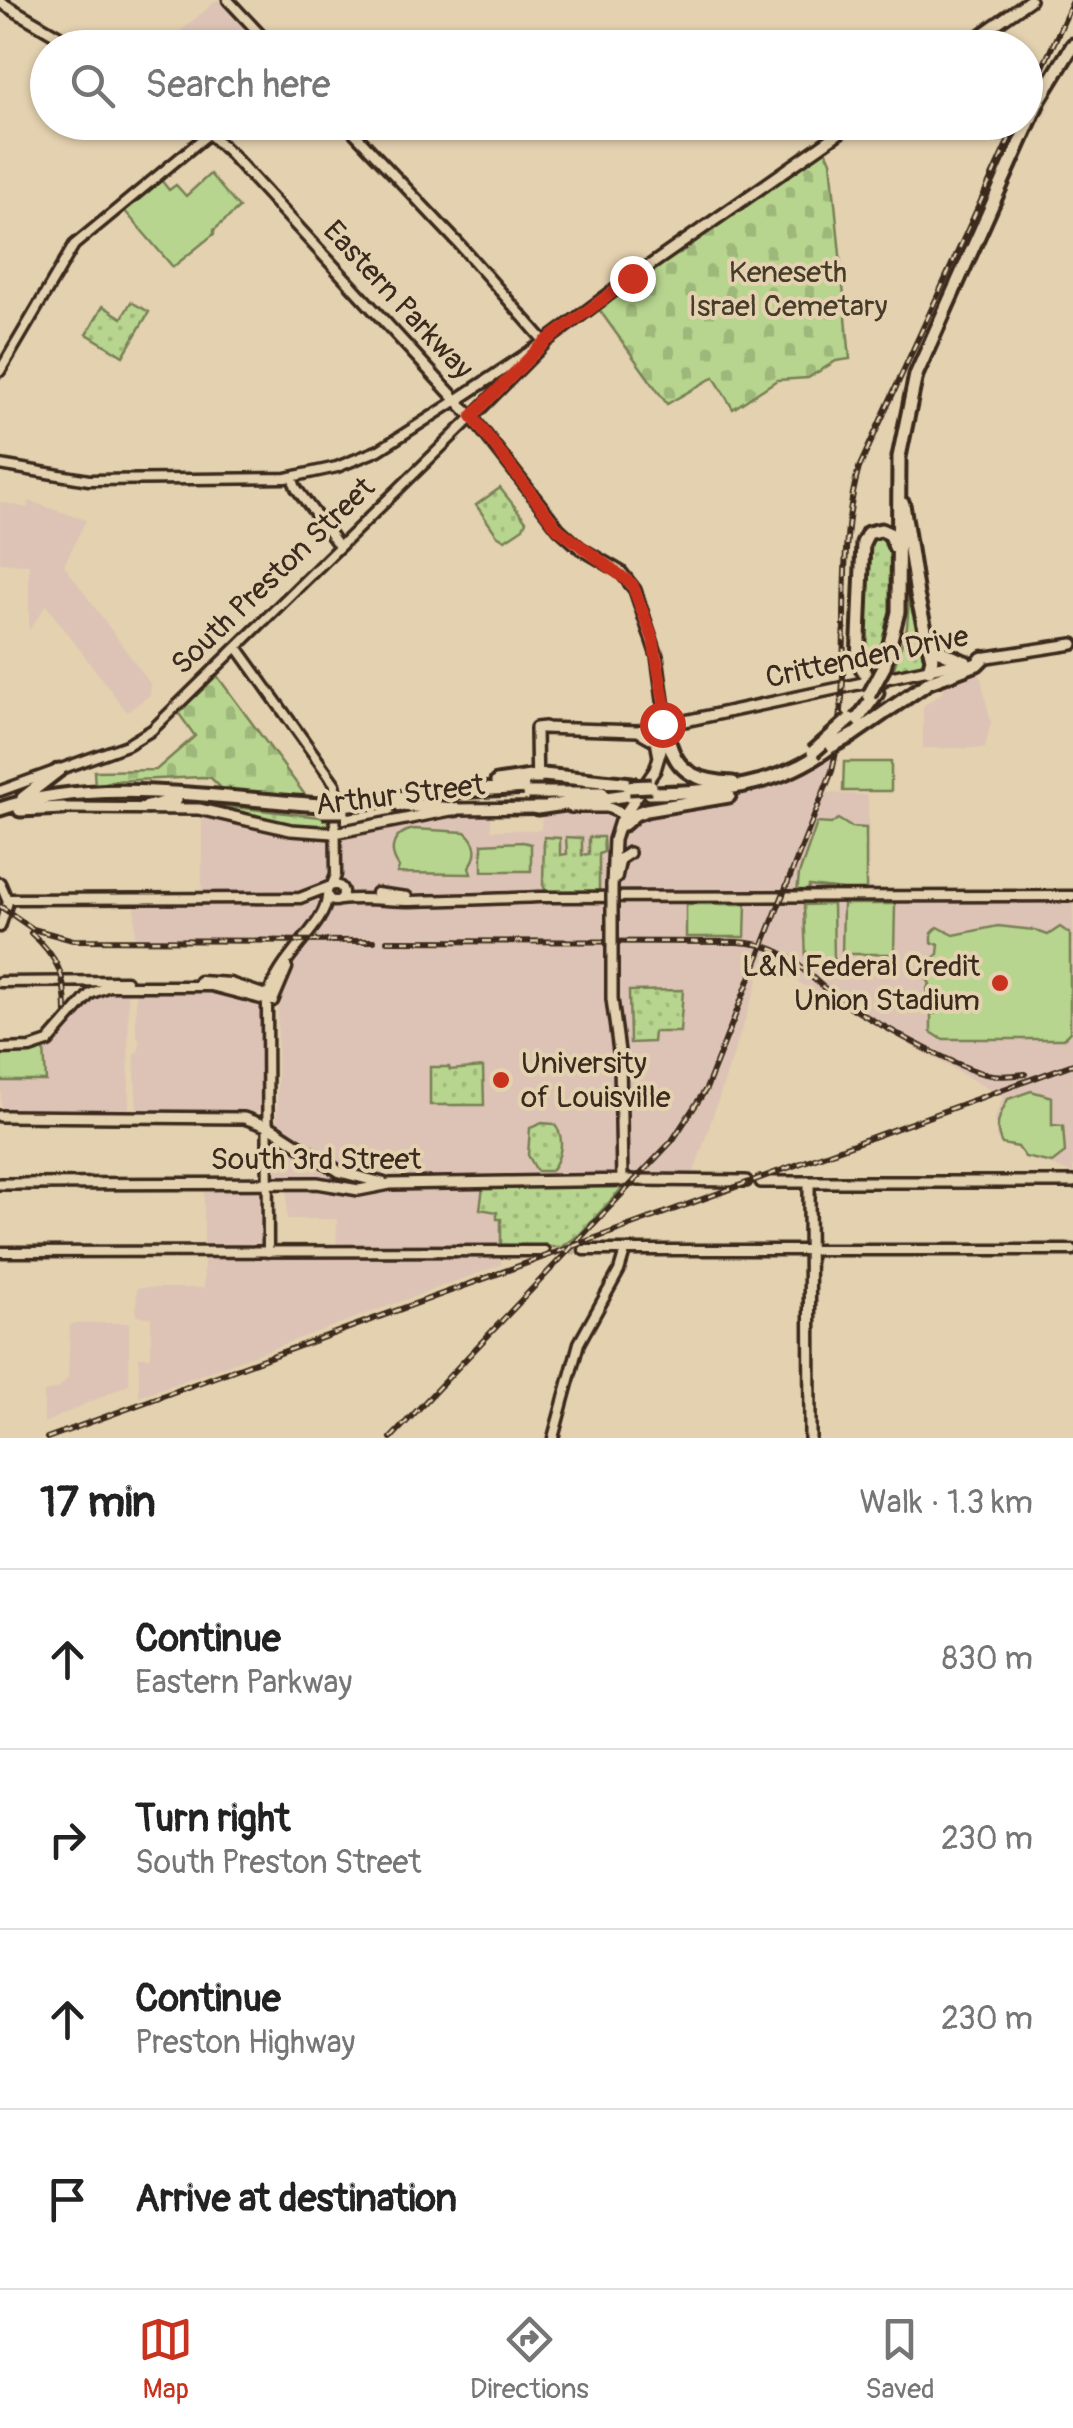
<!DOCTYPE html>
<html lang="en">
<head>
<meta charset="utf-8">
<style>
	body { margin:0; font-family:Pangolin,sans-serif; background:#f6f6f6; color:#222 }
	.stop { position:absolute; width:30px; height:30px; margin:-22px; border:8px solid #c8321e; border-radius:50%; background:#fff }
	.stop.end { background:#c8321e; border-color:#fff; box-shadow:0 2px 10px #0008 }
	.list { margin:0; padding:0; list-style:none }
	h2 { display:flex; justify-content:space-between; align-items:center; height:130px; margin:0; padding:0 40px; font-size:42px }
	h2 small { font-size:32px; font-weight:400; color:#767676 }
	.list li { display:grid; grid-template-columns:65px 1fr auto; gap:30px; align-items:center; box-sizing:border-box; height:180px; padding:0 40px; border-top:2px solid #e0e0e0 }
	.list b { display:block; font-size:38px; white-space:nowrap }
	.list p { margin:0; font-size:32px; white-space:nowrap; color:#767676 }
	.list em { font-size:32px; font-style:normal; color:#767676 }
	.icon { flex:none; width:55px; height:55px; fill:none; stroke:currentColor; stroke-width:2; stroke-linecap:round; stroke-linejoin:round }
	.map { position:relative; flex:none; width:1073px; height:1438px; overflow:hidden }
	.search { position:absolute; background:#fff; box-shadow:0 2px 8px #0004; left:30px; right:30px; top:30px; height:110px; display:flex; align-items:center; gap:25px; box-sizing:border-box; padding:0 35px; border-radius:55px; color:#767676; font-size:38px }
	.sheet { height:850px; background:#fff }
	nav { display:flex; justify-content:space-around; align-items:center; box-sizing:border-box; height:140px; border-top:2px solid #e0e0e0; background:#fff; font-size:28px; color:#767676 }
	nav a { display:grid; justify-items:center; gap:5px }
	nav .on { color:#c8321e }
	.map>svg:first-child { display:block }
	.built { fill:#ddc3b5 }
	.green { fill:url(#green-dots); stroke:#798056; stroke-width:2.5 }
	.cemetery { fill:url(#cemetery-stones); stroke:#798056; stroke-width:2.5 }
	.pitch { fill:#b7d58e; stroke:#798056; stroke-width:2.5 }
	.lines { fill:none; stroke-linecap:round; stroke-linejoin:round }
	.secondary-tunnel { stroke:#c1b092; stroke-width:8; stroke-dasharray:8 4; stroke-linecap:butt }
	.secondary-casing { stroke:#3b2a1e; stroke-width:15 }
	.primary-casing { stroke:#3b2a1e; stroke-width:16 }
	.highway-casing { stroke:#3b2a1e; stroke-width:19 }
	.secondary { stroke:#e3d1af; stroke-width:8 }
	.primary { stroke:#e3d1af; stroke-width:9 }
	.highway { stroke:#e3d1af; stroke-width:11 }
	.rail-casing { stroke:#3b2a1e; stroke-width:6 }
	.rail { stroke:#e3d1af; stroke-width:2.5; stroke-dasharray:8; stroke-linecap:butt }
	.primary-bridge-casing { stroke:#3b2a1e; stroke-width:16; stroke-linecap:butt }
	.highway-bridge-casing { stroke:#3b2a1e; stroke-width:19; stroke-linecap:butt }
	.primary-bridge { stroke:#e3d1af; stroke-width:9 }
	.highway-bridge { stroke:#e3d1af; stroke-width:11 }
	.route { stroke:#c8321e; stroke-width:12 }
	.poi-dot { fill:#c8321e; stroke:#e3d1af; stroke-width:4 }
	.labels { text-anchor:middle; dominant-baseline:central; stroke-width:8; stroke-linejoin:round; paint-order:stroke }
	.park-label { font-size:30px; fill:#473b29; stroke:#e3d1af }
	.street-label { font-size:30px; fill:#3b2a1e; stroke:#e3d1af }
	.poi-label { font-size:30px; fill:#3b2a1e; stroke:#e3d1af; text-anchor:end }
</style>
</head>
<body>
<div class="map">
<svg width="1073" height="1438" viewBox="0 0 1073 1438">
	<defs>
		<pattern id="green-dots" width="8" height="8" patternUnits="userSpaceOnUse" patternTransform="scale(2.5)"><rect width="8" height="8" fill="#b7d58e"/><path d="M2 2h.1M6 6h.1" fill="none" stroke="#9eb77a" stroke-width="1.8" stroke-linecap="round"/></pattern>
		<pattern id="cemetery-stones" width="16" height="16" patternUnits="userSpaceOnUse" patternTransform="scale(2.5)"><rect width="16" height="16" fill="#b7d58e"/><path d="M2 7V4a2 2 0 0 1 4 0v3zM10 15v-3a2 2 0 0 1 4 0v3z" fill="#9eb77a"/></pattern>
	</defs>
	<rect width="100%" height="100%" fill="#e3d1af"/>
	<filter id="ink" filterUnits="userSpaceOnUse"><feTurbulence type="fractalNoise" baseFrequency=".01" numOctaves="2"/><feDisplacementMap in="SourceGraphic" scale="20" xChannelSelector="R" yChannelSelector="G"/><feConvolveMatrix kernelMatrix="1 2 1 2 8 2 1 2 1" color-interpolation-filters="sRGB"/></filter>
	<g filter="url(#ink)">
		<!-- built -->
		<path class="built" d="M217,0l8,2 21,23 -16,16 6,6 -75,1z
			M29,501l57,19 -22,45 87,120 -1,10 -23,17 -81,-107 -17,26v-67l-29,-1v-61l27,6z
			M979,670l12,53 -6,25h-62v-42l19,-13 4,-14z
			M842,745l-14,48 40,2 1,107 204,-1v273l-18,-8 -30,-7 -9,-11 -15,-4 -5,-5 -1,-20 8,-22 -239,-134 -71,212 -209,4 17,39v47l-362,132v-40h12v-40l-15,-1 1,-28h67v-99l61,1 1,68h70l1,-39h-50v-32l-11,-9 2,-184 -6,-1 32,-53 -169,-3v-35l67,-1v-89l138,23 79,-17 72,-8v20h50l1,-16 4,-4 54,-1 39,9 113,-26 51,-18z
			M136,990h80l46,15 2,107h-127l-3,-59 4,-1 2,-8 -4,-12z
			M128,991l1,122h-128v-60h28l16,-4 16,-13 32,-38 11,-6z
			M76,1323h53v61l-85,39v-31l14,-3 10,-11 2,-53z"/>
		<!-- green -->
		<path class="green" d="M131,302l18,10 -26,44 -36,-22 16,-28 19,12z
			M500,488l26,33 -3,7 -18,12 -8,-5 -21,-30z
			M874,532l18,8c4,49 0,91 -17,136l-12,-6 1,-126z
			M911,573l18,92 -37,9 15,-47z
			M168,805l75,3 86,10 -2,7 -8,6z
			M544,837l16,1v17l7,-1 -1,-17 16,1v17l7,-1v-17h14l1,15 -5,2v38l-53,-1 -3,-6z
			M683,990l-3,42h-26l-1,10 -23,1 -1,-52z
			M430,1067h19l1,3 33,-3 1,38h-54z
			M542,1123l12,1c12,13 7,34 -3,47h-14l-9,-16 2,-27z
			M624,1186l-45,49 -17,12h-61v-28h-4v-7l-17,-3 3,-22z"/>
		<!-- cemetery -->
		<path class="cemetery" d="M826,150l5,11 19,198 -14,2 -28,17 -31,2 -44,29 -19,-32 -47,27 -69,-96z
			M215,673l93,126 -83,-7 -14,-14 -9,-1 -91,4 -16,6 -1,-16 62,-1 39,-34 -18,-25z"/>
		<!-- pitch -->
		<path class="pitch" d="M210,174l29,34 -25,22v4l-41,33 -49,-57 37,-30 8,10 7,-5 10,11z
			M844,762h47v29h-48z
			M838,819l13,8 15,1v65l-57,-7 -1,5 -11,2 2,-19 18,-51 14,1z
			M414,829l51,3c12,10 14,23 4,35l2,7 -74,-1 2,-6c-12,-17 -6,-34 15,-38z
			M523,842l8,2v27h-49v-27z
			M686,904h60l-1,33h-59z
			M833,904l1,56 -28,1 -2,-56z
			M843,904h52l-1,50h-52z
			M998,926l36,4 14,5 12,-8 10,7v98l-7,7h-121l-11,-7v-18l7,-1 -6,-10h-4l-1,-15 3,-4 -3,-5 1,-16 10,-9 1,-10 -7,-1v-10l6,-6 16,8z
			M44,1049l2,32h-45v-27z
			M1031,1091l21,6v28l11,1 2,27 -13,10 -27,-6 -7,-10 -16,-3c-9,-17 -2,-30 6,-45z"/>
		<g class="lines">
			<!-- secondary-tunnel -->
			<path class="secondary-tunnel" d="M544,1251l40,-1"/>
			<defs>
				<path id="secondary" d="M228,0l45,48
					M344,122l116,123 85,97
					M0,371l74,-126 149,-123
					M0,465l89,15 197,-2 51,-11 42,-17 78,-50
					M292,477l4,11 43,58
					M237,647l98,137 1,91 -4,10
					M0,791l127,-46 25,-15 320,-313
					M0,883l8,19 -8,25
					M327 893a8 8 0 1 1 16 0a8 8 0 1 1-16 0Z
					M376,893l31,4
					M8,899l292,-1 31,-12
					M340,900c24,-3 47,1 71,1 43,-1 85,-2 127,-4l535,-1
					M200,981l30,2 39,13
					M0,982l126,-1
					M273,1001l14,-33
					M0,1049l30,-1 18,-6 42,-48 19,-8h102l58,15
					M584,1250h489
					M0,1252l544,-1
					M268,1252l-1,-251c9,-43 59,-74 60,-104
					M553,1438l26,-95 40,-72 6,-20"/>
				<path id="primary" d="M0,2l79,46
					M962,48l68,-48
					M197,122l32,30 243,265 87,112 21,19 41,24 14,18 22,66 10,74 -12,40 -35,51 -6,19 -2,46
					M457,400l88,-58 71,-53 239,-167
					M472,417l72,-73
					M981,658l92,-14
					M542,728l96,3 328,-70
					M640,732l16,9 3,16
					M537,799l-1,-71 9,-1
					M571,807h36l16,7
					M63,808l136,1 92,21 43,3 122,-24 84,-1
					M616,878l4,-19 9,-6
					M612,999l8,60 2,122
					M0,1116l244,2 28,10 68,44 43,11
					M638,1180l108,1
					M761,1182h312
					M809,1182l1,256
					M0,1184l317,-1 42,7 31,-6 242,-4"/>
				<path id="highway" d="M903,504l14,91 15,64 -3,11
					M929,636l11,15 24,11
					M884,667l14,-55 1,-155 17,-82 123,-275 34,-55
					M881,681l-15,-6 -8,-14 5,-118 5,-10 13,-3 9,4 5,13
					M851,728l26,-35
					M851,736l78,-54 48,-18 6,-6
					M670,745c9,31 34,37 63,38
					M497,782l46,-7 89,9
					M546,793h56
					M650,793c67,-1 127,-5 182,-47
					M23,798l36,-28
					M342,805l112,-14 74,-4
					M400,805l56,4
					M147,807l29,-7
					M537,808l97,-14
					M0,809c97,-34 222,-10 323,-4
					M20,810l43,-2
					M624,824l11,-10 11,-4 83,-14"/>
			</defs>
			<!-- secondary casing -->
			<use href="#secondary" class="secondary-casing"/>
			<!-- primary casing -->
			<use href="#primary" class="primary-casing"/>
			<!-- highway casing -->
			<use href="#highway" class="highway-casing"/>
			<!-- secondary -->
			<use href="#secondary" class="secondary"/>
			<!-- primary -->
			<use href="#primary" class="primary"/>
			<!-- highway -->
			<use href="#highway" class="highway"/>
			<defs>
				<path id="rail" d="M1026,104l47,-103
					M0,906l33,23 40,11 301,1
					M31,933c26,23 35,44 35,79
					M387,941l349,1c54,1 66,32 105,59 28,18 115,67 145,73 13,3 26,2 39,0
					M47,1438l1026,-374
					M391,1438l281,-297 34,-52 126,-318c23,-97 0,-208 27,-303l158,-346"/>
			</defs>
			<!-- rail casing -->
			<use href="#rail" class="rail-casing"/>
			<!-- rail -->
			<use href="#rail" class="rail"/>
			<defs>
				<path id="primary-bridge" d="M612,886v113"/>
				<path id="highway-bridge" d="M869,695l15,-28
					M832,746l19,-10
					M813,752l37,-33
					M629,787l22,-1
					M528,793h18
					M322,811h21"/>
			</defs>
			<!-- primary-bridge casing -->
			<use href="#primary-bridge" class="primary-bridge-casing"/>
			<!-- highway-bridge casing -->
			<use href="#highway-bridge" class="highway-bridge-casing"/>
			<!-- primary-bridge -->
			<use href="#primary-bridge" class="primary-bridge"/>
			<!-- highway-bridge -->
			<use href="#highway-bridge" class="highway-bridge"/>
		</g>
	</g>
	<g class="lines" filter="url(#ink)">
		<!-- route -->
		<path class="route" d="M632,278l-87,64 -73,74 86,113 74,55 21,55 14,79v5l-5,1"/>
	</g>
	<!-- markers -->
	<g class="poi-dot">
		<circle cx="1000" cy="983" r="10"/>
		<circle cx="501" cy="1080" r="10"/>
	</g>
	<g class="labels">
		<!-- park labels -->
		<g class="park-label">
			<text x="788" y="272">Keneseth<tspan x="788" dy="34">Israel Cemetary</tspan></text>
		</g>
		<!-- street labels -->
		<g class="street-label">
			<text transform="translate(398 300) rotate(47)">Eastern Parkway</text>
			<text transform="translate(273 576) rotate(-44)">South Preston Street</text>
			<text transform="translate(867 657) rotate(-12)">Crittenden Drive</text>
			<text transform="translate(400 795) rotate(-7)">Arthur Street</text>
			<text x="316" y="1159">South 3rd Street</text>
		</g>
		<!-- poi labels -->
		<g class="poi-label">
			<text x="980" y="966">L&amp;N Federal Credit<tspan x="980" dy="34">Union Stadium</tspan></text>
			<text x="521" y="1063" text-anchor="start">University<tspan x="521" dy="34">of Louisville</tspan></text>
		</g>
	</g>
</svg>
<div class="stop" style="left:662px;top:724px"></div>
<div class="stop end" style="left:632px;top:278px"></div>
<div class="search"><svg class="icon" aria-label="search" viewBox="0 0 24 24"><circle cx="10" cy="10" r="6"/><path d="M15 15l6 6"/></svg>Search here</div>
</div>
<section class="sheet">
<h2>17 min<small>Walk · 1.3 km</small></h2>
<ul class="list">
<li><svg class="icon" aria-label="ahead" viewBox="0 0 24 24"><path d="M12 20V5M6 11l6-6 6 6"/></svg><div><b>Continue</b><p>Eastern Parkway</p></div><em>830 m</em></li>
<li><svg class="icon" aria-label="right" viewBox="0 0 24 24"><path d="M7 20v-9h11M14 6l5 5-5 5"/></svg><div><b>Turn right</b><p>South Preston Street</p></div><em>230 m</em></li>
<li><svg class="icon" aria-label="ahead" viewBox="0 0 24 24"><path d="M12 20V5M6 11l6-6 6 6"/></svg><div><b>Continue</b><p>Preston Highway</p></div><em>230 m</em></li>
<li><svg class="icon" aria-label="arrive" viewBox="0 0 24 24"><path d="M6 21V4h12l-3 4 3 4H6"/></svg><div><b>Arrive at destination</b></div></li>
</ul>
</section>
<nav>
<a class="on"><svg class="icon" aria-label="map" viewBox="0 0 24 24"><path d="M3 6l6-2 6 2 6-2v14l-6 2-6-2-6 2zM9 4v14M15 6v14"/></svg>Map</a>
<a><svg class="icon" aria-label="directions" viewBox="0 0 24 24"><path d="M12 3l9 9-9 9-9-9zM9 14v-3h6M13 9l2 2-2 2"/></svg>Directions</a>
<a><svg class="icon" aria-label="saved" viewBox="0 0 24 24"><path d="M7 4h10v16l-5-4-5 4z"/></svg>Saved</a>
</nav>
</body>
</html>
